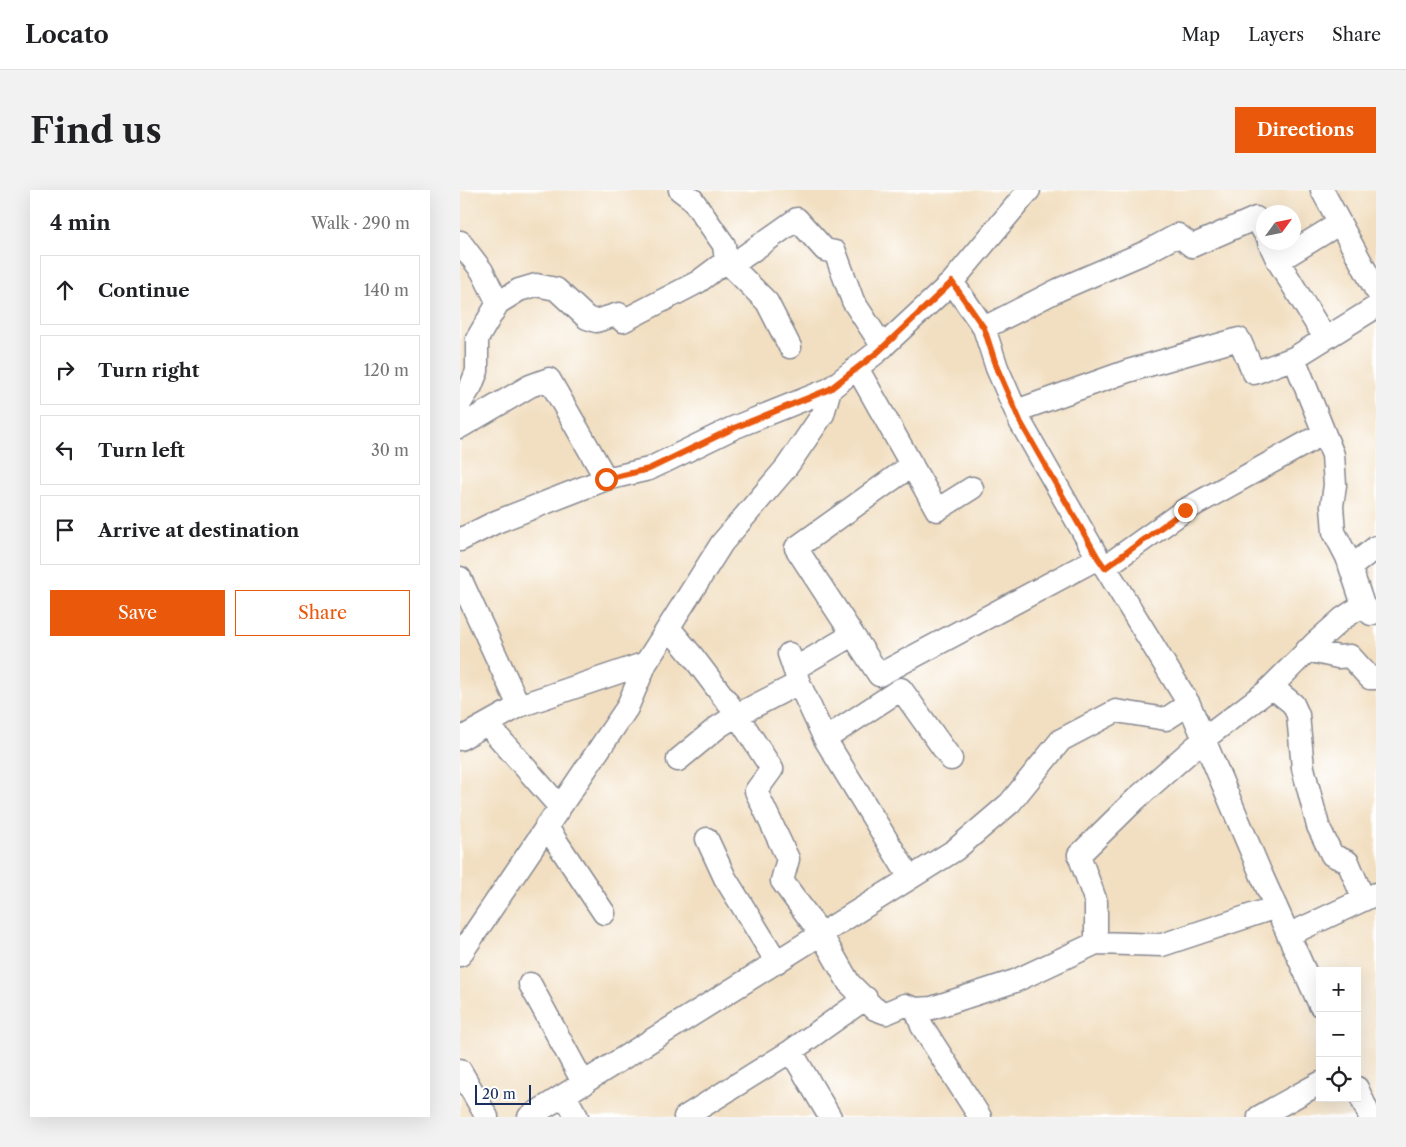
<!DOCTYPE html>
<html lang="en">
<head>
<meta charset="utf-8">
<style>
	body { margin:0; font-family:"Libre Caslon Text",serif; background:#f2f2f2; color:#202124 }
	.controls { position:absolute; right:15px; bottom:15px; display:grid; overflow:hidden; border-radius:0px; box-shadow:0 5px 20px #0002 }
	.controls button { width:45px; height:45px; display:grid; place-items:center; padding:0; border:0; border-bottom:1px solid #e0e0e0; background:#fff; color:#202124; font:25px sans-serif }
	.compass { position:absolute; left:796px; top:15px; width:45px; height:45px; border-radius:50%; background:#fff; box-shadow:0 5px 20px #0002; rotate:57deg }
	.scale { position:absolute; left:15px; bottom:12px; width:56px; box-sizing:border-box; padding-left:5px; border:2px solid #1b2f5e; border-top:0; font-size:14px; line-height:18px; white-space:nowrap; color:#1b2f5e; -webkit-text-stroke:4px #fff; paint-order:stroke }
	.stop { position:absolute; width:15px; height:15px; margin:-11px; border:4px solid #ea580c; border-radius:50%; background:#fff }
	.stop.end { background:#ea580c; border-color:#fff; box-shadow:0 1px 5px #0008 }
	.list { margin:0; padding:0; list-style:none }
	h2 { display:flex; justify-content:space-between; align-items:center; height:65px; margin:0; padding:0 20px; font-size:21px }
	h2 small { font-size:16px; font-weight:400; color:#757577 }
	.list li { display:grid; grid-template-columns:32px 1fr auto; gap:15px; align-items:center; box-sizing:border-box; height:70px; margin:0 10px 10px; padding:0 10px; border:1px solid #e0e0e0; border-radius:0px }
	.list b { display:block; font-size:19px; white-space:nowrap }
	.list em { font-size:16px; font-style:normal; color:#757577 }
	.actions { display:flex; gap:10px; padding:15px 20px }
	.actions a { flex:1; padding:11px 0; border:1px solid #ea580c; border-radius:0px; text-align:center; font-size:18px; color:#ea580c }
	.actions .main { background:#ea580c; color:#fff }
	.icon { flex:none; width:28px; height:28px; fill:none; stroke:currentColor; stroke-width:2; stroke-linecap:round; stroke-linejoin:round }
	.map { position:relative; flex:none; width:916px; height:927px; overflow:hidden; border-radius:0px }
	header { display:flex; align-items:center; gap:30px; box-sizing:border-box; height:70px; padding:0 25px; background:#fff; border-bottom:1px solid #e0e0e0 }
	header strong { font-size:24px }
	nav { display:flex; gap:28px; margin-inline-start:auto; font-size:18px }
	.intro { display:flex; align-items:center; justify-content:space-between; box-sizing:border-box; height:120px; padding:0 30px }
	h1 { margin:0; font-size:35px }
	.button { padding:12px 22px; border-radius:0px; background:#ea580c; color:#fff; font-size:18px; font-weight:700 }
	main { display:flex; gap:30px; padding:0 30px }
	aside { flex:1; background:#fff; border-radius:0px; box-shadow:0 5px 20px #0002 }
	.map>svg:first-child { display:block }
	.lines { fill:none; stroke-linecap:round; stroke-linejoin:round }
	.street-casing { stroke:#868790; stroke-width:25 }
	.street { stroke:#fff; stroke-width:22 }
	.route { stroke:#ea580c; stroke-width:6 }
</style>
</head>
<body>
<header>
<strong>Locato</strong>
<nav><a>Map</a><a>Layers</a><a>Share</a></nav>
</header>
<div class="intro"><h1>Find us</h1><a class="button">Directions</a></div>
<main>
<aside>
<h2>4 min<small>Walk · 290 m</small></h2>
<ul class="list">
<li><svg class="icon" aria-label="ahead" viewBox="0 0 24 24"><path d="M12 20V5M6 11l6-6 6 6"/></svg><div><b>Continue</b></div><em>140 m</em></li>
<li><svg class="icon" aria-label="right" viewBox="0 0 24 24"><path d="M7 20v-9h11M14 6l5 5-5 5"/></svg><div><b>Turn right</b></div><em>120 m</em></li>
<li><svg class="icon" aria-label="left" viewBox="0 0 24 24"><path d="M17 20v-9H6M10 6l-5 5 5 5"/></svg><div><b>Turn left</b></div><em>30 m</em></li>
<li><svg class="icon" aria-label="arrive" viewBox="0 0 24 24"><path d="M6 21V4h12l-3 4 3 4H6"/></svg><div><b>Arrive at destination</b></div></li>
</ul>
<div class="actions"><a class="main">Save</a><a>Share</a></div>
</aside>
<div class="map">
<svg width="916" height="927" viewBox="0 0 916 927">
	<rect width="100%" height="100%" fill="#fff"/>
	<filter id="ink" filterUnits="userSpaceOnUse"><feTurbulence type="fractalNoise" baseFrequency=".02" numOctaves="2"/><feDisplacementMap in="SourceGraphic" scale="10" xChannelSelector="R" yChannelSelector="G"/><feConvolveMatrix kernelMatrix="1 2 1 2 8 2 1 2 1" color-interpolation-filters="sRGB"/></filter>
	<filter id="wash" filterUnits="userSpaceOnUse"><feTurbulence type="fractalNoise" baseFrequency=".0096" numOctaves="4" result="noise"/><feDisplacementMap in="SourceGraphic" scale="20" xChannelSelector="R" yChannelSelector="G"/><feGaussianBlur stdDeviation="1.12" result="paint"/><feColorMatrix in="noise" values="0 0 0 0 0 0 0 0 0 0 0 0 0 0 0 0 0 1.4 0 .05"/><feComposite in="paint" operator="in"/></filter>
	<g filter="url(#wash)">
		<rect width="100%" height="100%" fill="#f2dfc1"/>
	</g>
	<g filter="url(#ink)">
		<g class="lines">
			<defs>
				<path id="street" d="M220,0l12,9 32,46 2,16 41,41 23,45
					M862,0l54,100
					M0,52l22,29 16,32
					M809,52l9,19 47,77
					M818,71l62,-38
					M492,92l32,46 13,40 24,55 77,135 7,9 84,137 72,170 59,131
					M524,138l74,-38 88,-38 32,-17 14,11 64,-28 8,14
					M834,168l39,97 2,30 -3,21 2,26 13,25 16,48 8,9
					M397,178l80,142 35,-22
					M0,213l11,-17 6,-15v-32l21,-36 21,-13 17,-5 20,4 31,29 9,3 23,-7 4,7 75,-39 28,-21 13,-1 58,-41 28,31 10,2 18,49 30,46
					M556,221l112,-40 111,-32 15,34 40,-15 82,-51
					M0,237l70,-41 19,-7 57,100
					M452,275l-116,83 83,127 219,-117
					M0,350l36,-18 110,-43 43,-10 84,-41 97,-39 47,-37 75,-70 77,-92
					M645,377l80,-57 139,-77
					M891,377l25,-20
					M0,388l59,128
					M209,438l25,30 43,57 35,54 -16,22 32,68 -6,22 39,53 28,49 26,26 11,4 19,-8 11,4 16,-1 83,-27 81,-38 66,2 114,-38
					M847,460l31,7 12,-1 20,22h6
					M329,464l10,29 26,56 85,139
					M334,479l58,-34
					M812,497l21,17 5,11 5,53 15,58 14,29 16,7 15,36
					M27,534l72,82
					M0,549l59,-33 127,-43
					M365,549l76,-50 50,70
					M218,570l40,-33 19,-12 62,-32
					M86,636l58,87
					M247,649l18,39 52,84
					M828,745l88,-41
					M636,753v-41l-17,-47 57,-56 68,-60 62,-47 49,-49 27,-24 21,-14
					M0,765l167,-247 19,-45 76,-120 64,-75 37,-54 7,-25
					M70,794l54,100
					M456,819l6,17 58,91
					M331,861l39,66
					M0,880l27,47
					M897,898l13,29
					M105,906l12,21
					M69,927l426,-267 55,-47 51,-63 55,-29 50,8 23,-15
					M225,927l106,-66 75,-53
					M799,927l61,-34"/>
			</defs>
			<!-- street casing -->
			<use href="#street" class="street-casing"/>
			<!-- street -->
			<use href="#street" class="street"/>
		</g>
	</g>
	<g class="lines" filter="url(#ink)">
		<!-- route -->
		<path class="route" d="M146,289l43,-10 85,-41 96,-39 48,-37 74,-70 32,46 13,40 24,55 77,135 7,10 80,-58"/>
	</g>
</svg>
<div class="controls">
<button>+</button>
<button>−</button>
<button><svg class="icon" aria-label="locate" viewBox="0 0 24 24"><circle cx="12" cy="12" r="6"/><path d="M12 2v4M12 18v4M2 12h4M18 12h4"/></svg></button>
</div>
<svg class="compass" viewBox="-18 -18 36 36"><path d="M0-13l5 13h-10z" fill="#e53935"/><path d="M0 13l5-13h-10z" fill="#757577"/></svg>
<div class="scale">20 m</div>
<div class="stop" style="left:146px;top:289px"></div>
<div class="stop end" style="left:725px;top:320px"></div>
</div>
</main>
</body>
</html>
